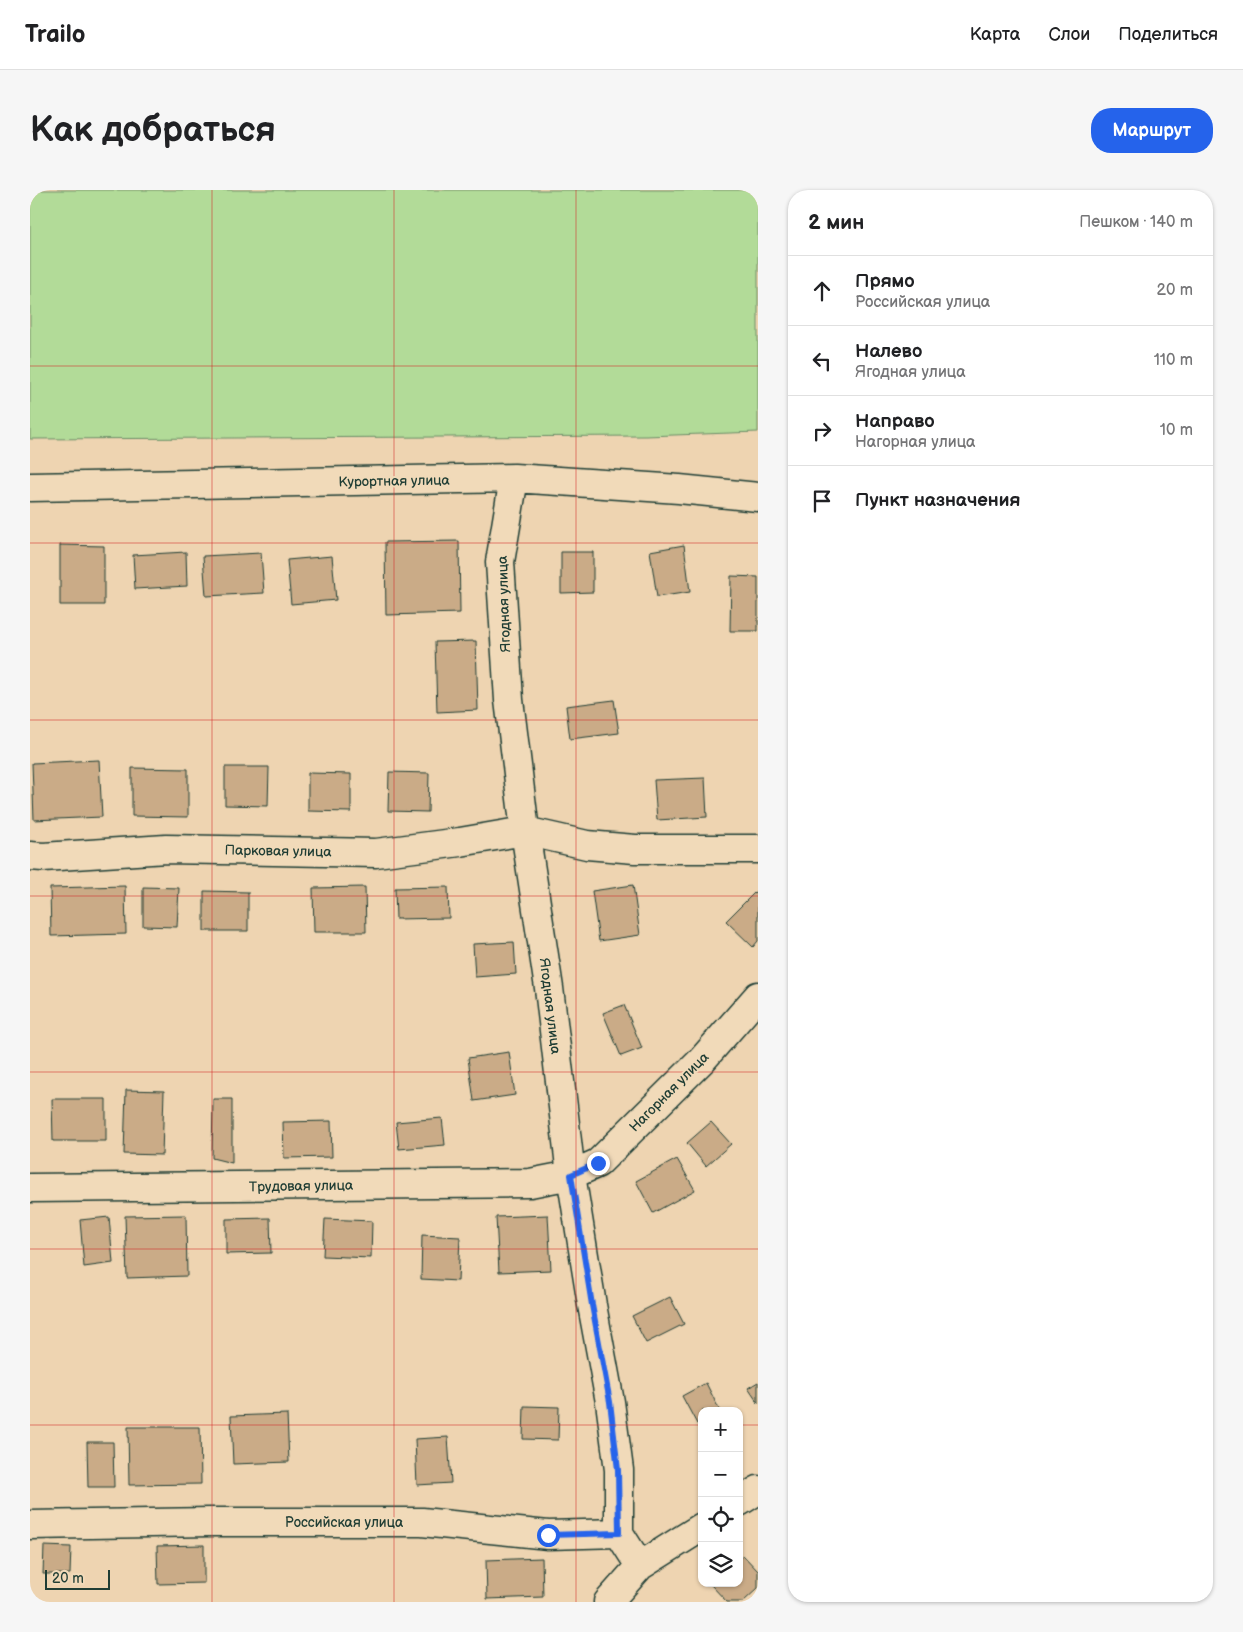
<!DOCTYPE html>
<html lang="ru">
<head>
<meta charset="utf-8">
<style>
	body { margin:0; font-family:"Balsamiq Sans",sans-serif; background:#f6f6f6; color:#202124 }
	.controls { position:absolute; right:15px; bottom:15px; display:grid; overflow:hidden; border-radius:10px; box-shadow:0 1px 4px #0004 }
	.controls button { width:45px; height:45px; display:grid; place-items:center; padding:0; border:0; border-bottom:1px solid #e0e0e0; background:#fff; color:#202124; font:25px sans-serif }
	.scale { position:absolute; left:15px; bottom:12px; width:65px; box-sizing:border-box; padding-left:5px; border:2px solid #1f3d34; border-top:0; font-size:14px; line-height:18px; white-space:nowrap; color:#1f3d34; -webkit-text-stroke:4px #f1dab9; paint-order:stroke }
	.stop { position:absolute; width:15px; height:15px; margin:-11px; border:4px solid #2563eb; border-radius:50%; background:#fff }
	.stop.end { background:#2563eb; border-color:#fff; box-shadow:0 1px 5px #0008 }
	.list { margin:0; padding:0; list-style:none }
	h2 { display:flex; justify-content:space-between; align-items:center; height:65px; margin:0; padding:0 20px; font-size:21px }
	h2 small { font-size:16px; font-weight:400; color:#757577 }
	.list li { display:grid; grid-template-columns:32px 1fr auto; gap:15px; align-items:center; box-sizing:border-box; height:70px; padding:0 20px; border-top:1px solid #e0e0e0 }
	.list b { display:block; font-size:19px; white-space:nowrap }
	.list p { margin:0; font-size:16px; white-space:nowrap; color:#757577 }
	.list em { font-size:16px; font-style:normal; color:#757577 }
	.icon { flex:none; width:28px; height:28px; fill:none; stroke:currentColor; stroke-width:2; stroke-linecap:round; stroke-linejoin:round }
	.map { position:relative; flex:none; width:728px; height:1412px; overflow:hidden; border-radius:20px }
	header { display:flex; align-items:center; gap:30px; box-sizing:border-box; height:70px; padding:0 25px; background:#fff; border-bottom:1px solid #e0e0e0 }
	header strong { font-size:24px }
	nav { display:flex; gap:28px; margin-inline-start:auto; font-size:18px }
	.intro { display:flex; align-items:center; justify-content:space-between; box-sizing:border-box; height:120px; padding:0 30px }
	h1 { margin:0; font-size:35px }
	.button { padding:12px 22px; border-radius:20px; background:#2563eb; color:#fff; font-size:18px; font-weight:700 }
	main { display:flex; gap:30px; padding:0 30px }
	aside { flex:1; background:#fff; border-radius:20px; box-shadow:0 1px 4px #0004 }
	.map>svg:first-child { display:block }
	.green { fill:#b2db98; stroke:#688c66 }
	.building { fill:#caab87; stroke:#1f3d34 }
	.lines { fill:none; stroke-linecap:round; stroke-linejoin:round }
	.minor-casing { stroke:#1f3d34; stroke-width:31 }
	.minor { stroke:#f1dab9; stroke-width:28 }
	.route { stroke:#2563eb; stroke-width:6 }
	.grid { fill:none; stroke:#d62828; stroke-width:1; stroke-opacity:0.55 }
	.labels { text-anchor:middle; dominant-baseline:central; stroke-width:4; stroke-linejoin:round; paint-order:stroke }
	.street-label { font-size:14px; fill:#1f3d34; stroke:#f1dab9 }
</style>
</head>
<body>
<header>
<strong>Trailo</strong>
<nav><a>Карта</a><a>Слои</a><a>Поделиться</a></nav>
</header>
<div class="intro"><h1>Как добраться</h1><a class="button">Маршрут</a></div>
<main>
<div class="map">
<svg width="728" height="1412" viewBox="0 0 728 1412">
	<rect width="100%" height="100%" fill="#eed4b1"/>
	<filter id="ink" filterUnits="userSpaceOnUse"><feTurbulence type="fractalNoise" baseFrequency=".02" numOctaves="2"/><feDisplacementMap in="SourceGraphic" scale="10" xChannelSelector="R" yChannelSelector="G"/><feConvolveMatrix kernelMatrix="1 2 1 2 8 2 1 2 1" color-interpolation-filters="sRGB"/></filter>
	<g filter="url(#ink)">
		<!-- green -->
		<path class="green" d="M0,0h728v242l-112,4 -616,3z"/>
		<!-- building -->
		<path class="building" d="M429,351l1,72 -74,2 -1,-73z
			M30,355l44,1v59h-44z
			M654,355l6,47 -33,5 -7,-46z
			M156,362l1,34 -52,3 -2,-34z
			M531,362h32v40l-32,1z
			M231,363l3,40 -58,3 -3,-40z
			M302,366l4,44 -45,4 -4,-44z
			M701,386l27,1v54h-28z
			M446,451l2,69 -41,2 -2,-70z
			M584,510l5,33 -49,6 -4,-33z
			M69,570l3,57 -68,3 -2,-57z
			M195,577h44l-1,39 -43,-1z
			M102,578l56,1v48l-56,-1z
			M359,582l40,1 -1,39 -40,-1z
			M278,583l43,1v38l-43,-1z
			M675,588l2,39 -50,3 -3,-40z
			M603,695l7,50 -41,6 -7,-50z
			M95,696l1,48 -75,2 -1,-48z
			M113,697l36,1 -2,39 -34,-1z
			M335,697l1,45h-52l-1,-44z
			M418,697l1,31 -53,1 -1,-31z
			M728,699v52l-5,6 -27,-26z
			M174,701l44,1v39h-44z
			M484,752l2,32 -41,3 -2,-33z
			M594,815l18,43 -21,8 -18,-43z
			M479,862l6,43 -41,6 -6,-43z
			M96,900l38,1 -2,64 -38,-1z
			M22,909h54v42h-53z
			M183,909h19v64l-20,-5z
			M412,928l3,27 -46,4 -3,-27z
			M301,931l1,36 -48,1 -1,-36z
			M681,932l20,22 -25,22 -19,-23z
			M647,969l18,31 -42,23 -17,-32z
			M156,1025l1,61 -60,2 -2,-62z
			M518,1025l3,55 -52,2 -3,-55z
			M79,1027l4,46 -29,4 -4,-47z
			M240,1028l1,35 -45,1v-35z
			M295,1029l47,2 -1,37 -48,-2z
			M392,1045l38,2 -2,44 -37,-2z
			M640,1107l14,27 -38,19 -14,-27z
			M728,1192v21l-10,-15z
			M676,1193l14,28h-18v11l-5,2 -15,-28z
			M494,1216l35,1 -1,33 -35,-1z
			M257,1224l2,48 -56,2 -2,-48z
			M98,1237h72l1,57 -72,1z
			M418,1247l3,46 -34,2 -2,-46z
			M57,1252h26l1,45h-26z
			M174,1355v38l-46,1 -1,-38z
			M14,1356l27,1 -1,27h-27z
			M713,1365l15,16v17l-15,14h-16l-16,-17 1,-2h27v-24z
			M512,1368l1,39 -56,2 -1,-39z"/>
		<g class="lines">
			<defs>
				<path id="minor" d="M484,288l-14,84 9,138 16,131 24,157 22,187 21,130 18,97 9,68v63
					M0,297l484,-9 165,11 79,8
					M0,666l13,1 123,-8 210,4 84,-11 65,-11 62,14 48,4h123
					M0,998l500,-5 41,-8 27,-12 104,-103 56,-64
					M709,1312l19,-12
					M0,1335l181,-3h211l126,13 71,-2 21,33
					M578,1412l32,-36 62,-39"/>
			</defs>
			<!-- minor casing -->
			<use href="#minor" class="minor-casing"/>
			<!-- minor -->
			<use href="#minor" class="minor"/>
		</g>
	</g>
	<g class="lines" filter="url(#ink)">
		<!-- route -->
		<path class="route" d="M518,1345l71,-2 -1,-63 -8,-68 -18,-97 -21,-130 27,-12"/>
	</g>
	<!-- grid -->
	<path class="grid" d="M182,0v1412M364,0v1412M546,0v1412M0,176h728M0,353h728M0,530h728M0,706h728M0,882h728M0,1059h728M0,1235h672M709,1235h19"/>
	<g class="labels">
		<!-- street labels -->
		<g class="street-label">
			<text transform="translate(364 291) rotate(-1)">Курортная улица</text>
			<text transform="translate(474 414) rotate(-92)">Ягодная улица</text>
			<text transform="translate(248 661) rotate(1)">Парковая улица</text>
			<text transform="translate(520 816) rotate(83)">Ягодная улица</text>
			<text transform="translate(639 902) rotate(-45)">Нагорная улица</text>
			<text transform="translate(271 996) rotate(-1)">Трудовая улица</text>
			<text x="314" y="1332">Российская улица</text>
		</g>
	</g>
</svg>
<div class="controls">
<button>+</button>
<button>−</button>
<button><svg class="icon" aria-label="locate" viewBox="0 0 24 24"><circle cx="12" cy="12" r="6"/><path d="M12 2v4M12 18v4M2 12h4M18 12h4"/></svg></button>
<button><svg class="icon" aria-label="layers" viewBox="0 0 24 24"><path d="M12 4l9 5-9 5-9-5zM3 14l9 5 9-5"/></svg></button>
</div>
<div class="scale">20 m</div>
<div class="stop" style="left:518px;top:1345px"></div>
<div class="stop end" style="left:568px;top:973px"></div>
</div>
<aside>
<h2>2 мин<small>Пешком · 140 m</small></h2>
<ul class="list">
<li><svg class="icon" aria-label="ahead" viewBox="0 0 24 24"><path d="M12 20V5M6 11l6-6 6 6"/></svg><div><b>Прямо</b><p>Российская улица</p></div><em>20 m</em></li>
<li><svg class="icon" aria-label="left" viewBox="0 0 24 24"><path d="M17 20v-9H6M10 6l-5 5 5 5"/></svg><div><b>Налево</b><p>Ягодная улица</p></div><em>110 m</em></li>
<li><svg class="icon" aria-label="right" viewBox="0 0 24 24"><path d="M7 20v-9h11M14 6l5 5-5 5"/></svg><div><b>Направо</b><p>Нагорная улица</p></div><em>10 m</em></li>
<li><svg class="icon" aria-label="arrive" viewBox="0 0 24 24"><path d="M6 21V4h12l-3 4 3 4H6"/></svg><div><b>Пункт назначения</b></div></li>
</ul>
</aside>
</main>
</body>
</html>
